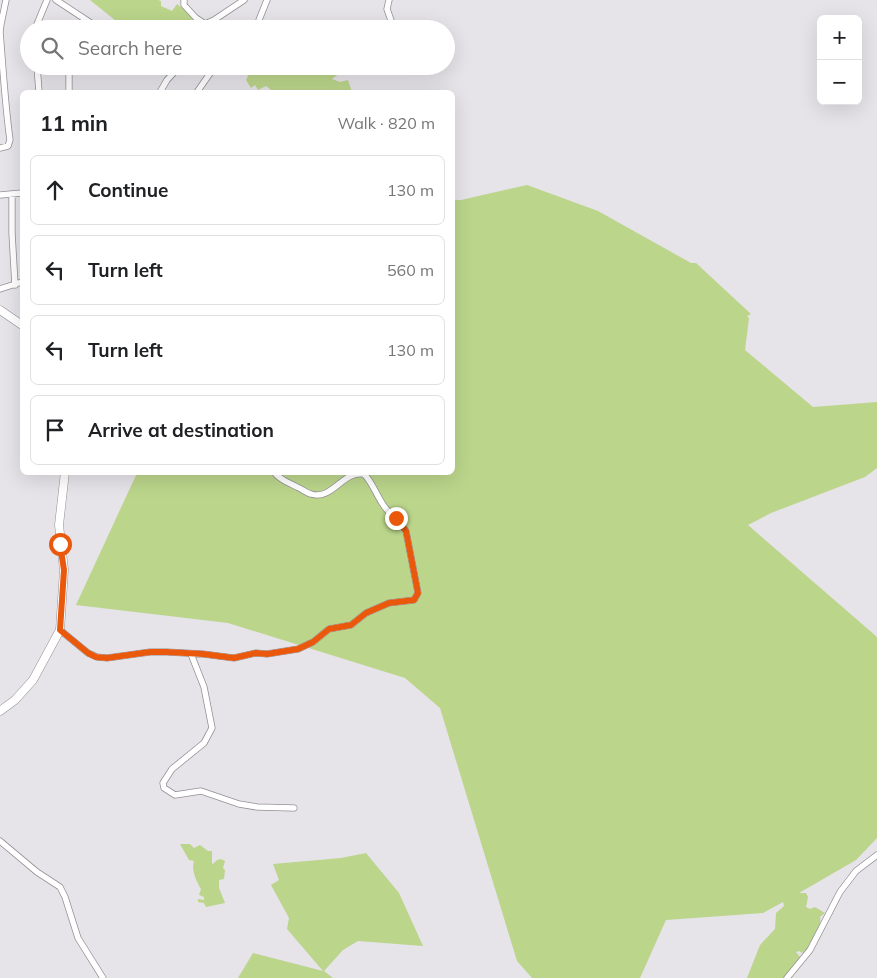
<!DOCTYPE html>
<html lang="en">
<head>
<meta charset="utf-8">
<style>
	body { margin:0; font-family:Mulish,sans-serif; background:#f2f2f2; color:#202124 }
	.controls { position:absolute; right:15px; top:15px; display:grid; overflow:hidden; border-radius:8px; box-shadow:0 5px 20px #0002 }
	.controls button { width:45px; height:45px; display:grid; place-items:center; padding:0; border:0; border-bottom:1px solid #e0e0e0; background:#fff; color:#202124; font:25px sans-serif }
	.stop { position:absolute; width:15px; height:15px; margin:-11px; border:4px solid #ea580c; border-radius:50%; background:#fff }
	.stop.end { background:#ea580c; border-color:#fff; box-shadow:0 1px 5px #0008 }
	.list { margin:0; padding:0; list-style:none }
	h2 { display:flex; justify-content:space-between; align-items:center; height:65px; margin:0; padding:0 20px; font-size:21px }
	h2 small { font-size:16px; font-weight:400; color:#757577 }
	.list li { display:grid; grid-template-columns:32px 1fr auto; gap:15px; align-items:center; box-sizing:border-box; height:70px; margin:0 10px 10px; padding:0 10px; border:1px solid #e0e0e0; border-radius:8px }
	.list b { display:block; font-size:19px; white-space:nowrap }
	.list em { font-size:16px; font-style:normal; color:#757577 }
	.icon { flex:none; width:28px; height:28px; fill:none; stroke:currentColor; stroke-width:2; stroke-linecap:round; stroke-linejoin:round }
	.map { position:relative; flex:none; width:877px; height:978px; overflow:hidden }
	.search { position:absolute; background:#fff; box-shadow:0 5px 20px #0002; left:20px; top:20px; width:435px; height:55px; display:flex; align-items:center; gap:12px; box-sizing:border-box; padding:0 18px; border-radius:28px; color:#757577; font-size:19px }
	.panel { position:absolute; background:#fff; box-shadow:0 5px 20px #0002; left:20px; top:90px; width:435px; height:385px; border-radius:8px }
	.map>svg:first-child { display:block }
	.green { fill:#bbd58b }
	.lines { fill:none; stroke-linecap:round; stroke-linejoin:round }
	.street-casing { stroke:#939096; stroke-width:7 }
	.secondary-casing { stroke:#939096; stroke-width:9 }
	.street { stroke:#fff; stroke-width:5.5 }
	.secondary { stroke:#fff; stroke-width:8 }
	.route { stroke:#ea580c; stroke-width:6 }
</style>
</head>
<body>
<div class="map">
<svg width="877" height="978" viewBox="0 0 877 978">
	<rect width="100%" height="100%" fill="#e6e3e9"/>
	<!-- green -->
	<path class="green" d="M90,0h68l3,1v5l11,5 5,-7 8,6 8,10 21,9h-88z
		M214,66h123l7,4 -12,9 8,3 8,-2 4,12h-84l3,-2 -5,-4 -8,4 -3,-5 -4,3 -5,-8 2,-4 -2,-3 -18,-3 -12,1z
		M527,185l71,26 93,52h5l55,51 -4,2 2,2 -4,32 68,57 64,-5v66l-12,9 -94,36 -23,12 129,112v201l-21,22 -57,33h7l2,4 -2,10 4,2 5,-2 10,6 -5,4c2,11 -7,31 -18,36l-3,-2 -3,1 4,5 -14,21h-39l13,-33 15,-16 1,-16 8,-7 -1,-4 -20,11 -97,7 -26,58h-108l-15,-17 -77,-253 -35,-30 -177,-55 -152,-18 61,-132 315,-1 1,-272h8z
		M180,844h10l4,4 6,-3 8,6h4v12l1,1 4,-4 4,-1 4,2 -2,7 2,2 -1,9 -5,1v8l6,15 -19,4 -2,-4 -6,-1v-3l6,1v-3l-5,-2 2,-6c-5,-8 -10,-20 -7,-28l-5,-1z
		M366,853l33,40 24,53 -65,-5 -15,9 -19,21 9,7h-95l15,-25 70,18 -36,-42 2,-11 -18,-33 8,-5 -6,-16 68,-6z"/>
	<g class="lines">
		<defs>
			<path id="street" d="M56,0l44,29
				M184,0v5l12,13 9,6 9,-4 30,-20
				M389,0l-2,9 7,20
				M35,29l12,-29
				M83,29l6,-7
				M258,29l1,-9 8,-20
				M37,66l2,26
				M69,66v26
				M160,92l7,-12 13,-14
				M197,92l14,-20v-6
				M0,148l8,-2 2,-6c-5,-36 -7,-72 -10,-108l1,-8 5,-24
				M0,195l22,-2
				M12,195v38l3,52
				M0,289l22,-7
				M60,630l28,23 9,4 10,1 43,-6h17l36,2 31,4 22,-5 11,1 31,-5 15,-7 16,-13 22,-4 15,-12 23,-10 25,-3 4,-7 -12,-62c-6,-10 -16,-16 -22,-25 -8,-11 -11,-23 -20,-32 -21,-4 -32,27 -53,20 -5,-1 -9,-5 -14,-7 -9,-5 -16,-6 -23,-15
				M191,654l13,33 8,41 -8,15 -32,26 -9,14 1,5 11,7 26,-4 38,13 18,3 37,1
				M0,841l37,31 23,15 5,10 13,41 25,40
				M787,978l23,-28 30,-58 16,-21 21,-16"/>
			<path id="secondary" d="M0,310l22,15
				M0,711l15,-11 18,-20 27,-50 4,-60 -5,-45 6,-53"/>
		</defs>
		<!-- street casing -->
		<use href="#street" class="street-casing"/>
		<!-- secondary casing -->
		<use href="#secondary" class="secondary-casing"/>
		<!-- street -->
		<use href="#street" class="street"/>
		<!-- secondary -->
		<use href="#secondary" class="secondary"/>
	</g>
	<g class="lines">
		<!-- route -->
		<path class="route" d="M60,544l4,26 -4,60 28,23 8,4 11,1 43,-6h17l36,2 31,4 22,-5 11,1 31,-5 15,-7 16,-13 22,-4 15,-12 23,-10 25,-3 4,-7 -12,-62 -10,-13"/>
	</g>
</svg>
<div class="controls">
<button>+</button>
<button>−</button>
</div>
<div class="stop" style="left:60px;top:544px"></div>
<div class="stop end" style="left:396px;top:518px"></div>
<div class="search"><svg class="icon" aria-label="search" viewBox="0 0 24 24"><circle cx="10" cy="10" r="6"/><path d="M15 15l6 6"/></svg>Search here</div>
<section class="panel">
<h2>11 min<small>Walk · 820 m</small></h2>
<ul class="list">
<li><svg class="icon" aria-label="ahead" viewBox="0 0 24 24"><path d="M12 20V5M6 11l6-6 6 6"/></svg><div><b>Continue</b></div><em>130 m</em></li>
<li><svg class="icon" aria-label="left" viewBox="0 0 24 24"><path d="M17 20v-9H6M10 6l-5 5 5 5"/></svg><div><b>Turn left</b></div><em>560 m</em></li>
<li><svg class="icon" aria-label="left" viewBox="0 0 24 24"><path d="M17 20v-9H6M10 6l-5 5 5 5"/></svg><div><b>Turn left</b></div><em>130 m</em></li>
<li><svg class="icon" aria-label="arrive" viewBox="0 0 24 24"><path d="M6 21V4h12l-3 4 3 4H6"/></svg><div><b>Arrive at destination</b></div></li>
</ul>
</section>
</div>
</body>
</html>
